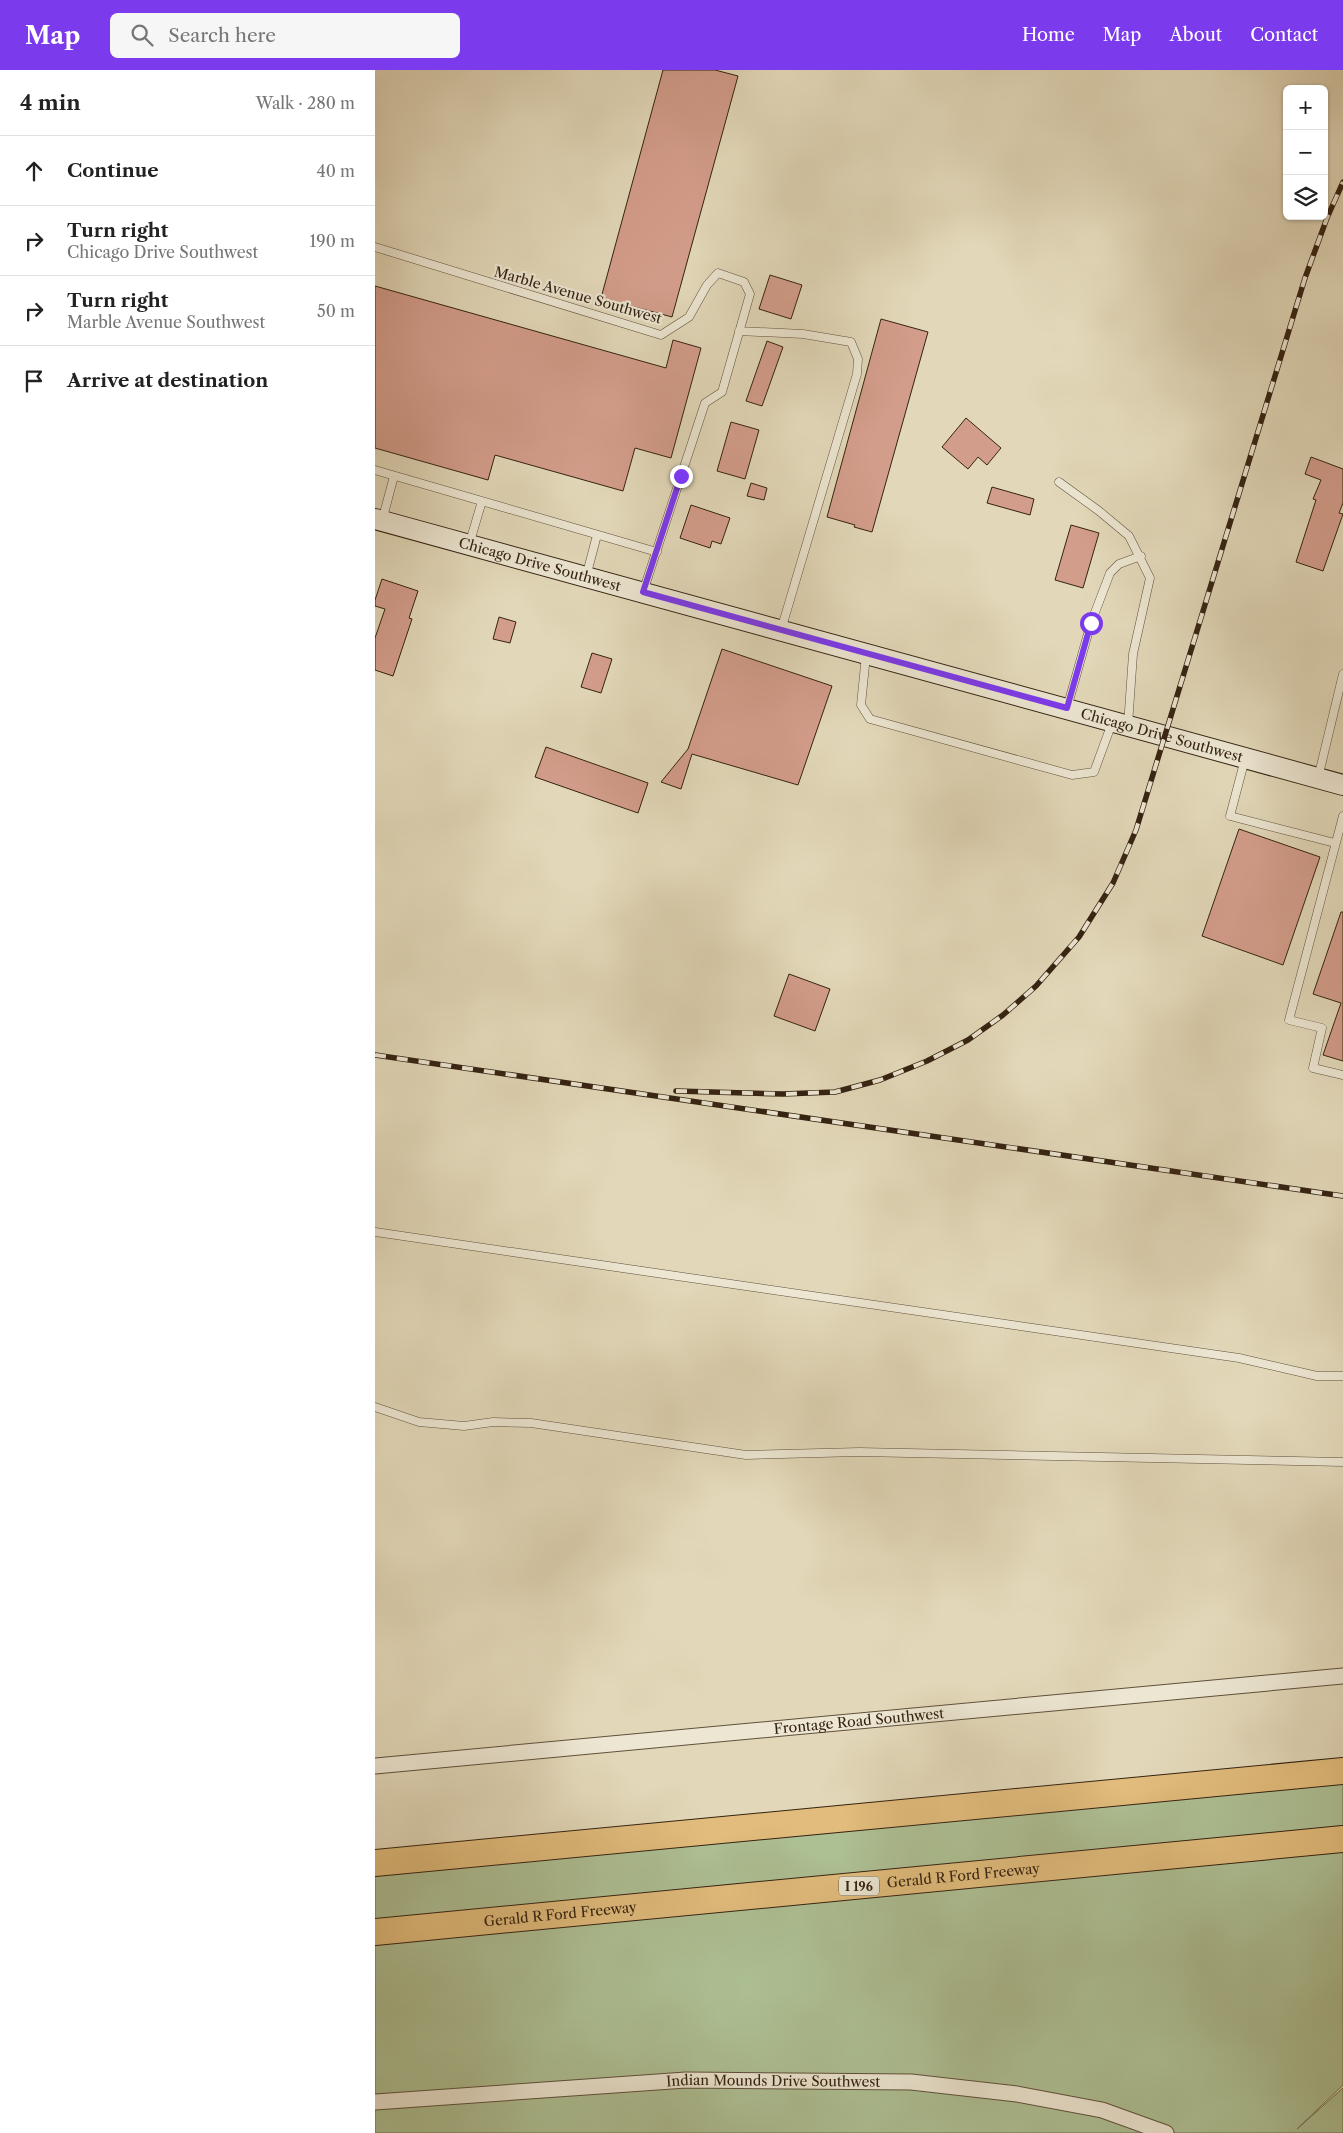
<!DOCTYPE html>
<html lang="en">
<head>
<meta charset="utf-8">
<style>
	body { margin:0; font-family:"Libre Caslon Text",serif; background:#f6f6f6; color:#222 }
	.controls { position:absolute; right:15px; top:15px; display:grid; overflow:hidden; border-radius:8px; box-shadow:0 1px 4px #0004 }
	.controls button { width:45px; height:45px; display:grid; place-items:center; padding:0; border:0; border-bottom:1px solid #e0e0e0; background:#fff; color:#222; font:25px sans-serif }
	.stop { position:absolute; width:15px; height:15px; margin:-11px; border:4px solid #7c3aed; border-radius:50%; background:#fff }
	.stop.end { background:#7c3aed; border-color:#fff; box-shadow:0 1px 5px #0008 }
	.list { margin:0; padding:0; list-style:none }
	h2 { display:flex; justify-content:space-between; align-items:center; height:65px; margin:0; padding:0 20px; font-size:21px }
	h2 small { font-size:16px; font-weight:400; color:#767676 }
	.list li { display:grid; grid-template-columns:32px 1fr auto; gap:15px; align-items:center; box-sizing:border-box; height:70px; padding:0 20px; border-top:1px solid #e0e0e0 }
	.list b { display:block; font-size:19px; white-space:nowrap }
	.list p { margin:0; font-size:16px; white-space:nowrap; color:#767676 }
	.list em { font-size:16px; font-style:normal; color:#767676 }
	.icon { flex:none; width:28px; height:28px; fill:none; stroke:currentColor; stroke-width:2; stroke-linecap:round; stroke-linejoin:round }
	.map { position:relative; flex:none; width:968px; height:2063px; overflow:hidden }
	header { display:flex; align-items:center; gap:30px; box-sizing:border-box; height:70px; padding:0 25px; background:#7c3aed; color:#fff }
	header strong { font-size:24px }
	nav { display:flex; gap:28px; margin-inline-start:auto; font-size:18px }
	.search { width:350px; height:45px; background:#f6f6f6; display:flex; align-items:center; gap:12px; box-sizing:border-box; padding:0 18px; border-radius:8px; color:#767676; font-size:19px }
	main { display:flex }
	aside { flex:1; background:#fff }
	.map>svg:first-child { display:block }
	.green { fill:#adc094; stroke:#707152 }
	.building { fill:#d39d8b; stroke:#342211 }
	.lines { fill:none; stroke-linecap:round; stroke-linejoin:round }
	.service-casing { stroke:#60503b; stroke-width:9 }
	.minor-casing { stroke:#60503b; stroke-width:17 }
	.secondary-casing { stroke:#342211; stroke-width:22 }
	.motorway-casing { stroke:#342211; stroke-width:28 }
	.service { stroke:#ece6d2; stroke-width:8 }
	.minor { stroke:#ece6d2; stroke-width:15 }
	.secondary { stroke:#ece6d2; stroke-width:20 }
	.motorway { stroke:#e1bc7c; stroke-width:26 }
	.rail-casing { stroke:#342211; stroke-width:5.5 }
	.rail { stroke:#ece6d2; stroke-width:4; stroke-dasharray:11; stroke-linecap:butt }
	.route { stroke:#7c3aed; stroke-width:6 }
	.labels { text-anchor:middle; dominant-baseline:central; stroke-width:4.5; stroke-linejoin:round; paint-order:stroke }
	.shield { fill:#ece6d2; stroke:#6b5d4b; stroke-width:1 }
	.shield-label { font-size:12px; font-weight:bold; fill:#342211 }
	.street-label { font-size:14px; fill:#342211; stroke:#ece6d2 }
</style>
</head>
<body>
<header>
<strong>Map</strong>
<div class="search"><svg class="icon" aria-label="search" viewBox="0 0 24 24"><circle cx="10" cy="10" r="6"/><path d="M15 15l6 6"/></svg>Search here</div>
<nav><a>Home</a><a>Map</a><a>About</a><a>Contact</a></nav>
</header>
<main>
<aside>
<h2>4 min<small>Walk · 280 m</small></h2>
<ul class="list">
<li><svg class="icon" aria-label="ahead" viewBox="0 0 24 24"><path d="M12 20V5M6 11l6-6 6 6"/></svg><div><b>Continue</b></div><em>40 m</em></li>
<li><svg class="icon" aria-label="right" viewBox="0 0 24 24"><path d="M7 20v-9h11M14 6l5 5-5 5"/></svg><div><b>Turn right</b><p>Chicago Drive Southwest</p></div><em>190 m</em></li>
<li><svg class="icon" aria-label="right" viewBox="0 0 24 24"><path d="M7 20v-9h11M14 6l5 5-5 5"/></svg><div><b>Turn right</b><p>Marble Avenue Southwest</p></div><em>50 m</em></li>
<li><svg class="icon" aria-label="arrive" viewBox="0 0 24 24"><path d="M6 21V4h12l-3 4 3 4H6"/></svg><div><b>Arrive at destination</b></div></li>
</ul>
</aside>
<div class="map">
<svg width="968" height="2063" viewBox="0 0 968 2063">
	<rect width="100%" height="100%" fill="#e2d8b9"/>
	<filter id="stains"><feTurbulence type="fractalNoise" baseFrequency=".004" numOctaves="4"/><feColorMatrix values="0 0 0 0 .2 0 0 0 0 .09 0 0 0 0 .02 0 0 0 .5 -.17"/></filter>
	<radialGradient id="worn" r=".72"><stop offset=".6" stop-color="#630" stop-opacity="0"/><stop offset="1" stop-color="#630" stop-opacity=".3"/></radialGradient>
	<!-- green -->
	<path class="green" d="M968,1701v314l-46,44 46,-41v45h-968v-270z"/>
	<!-- building -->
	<path class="building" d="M288,0h52l23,6 -66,241 -71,-19z
		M395,205l32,10 -11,34 -32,-10z
		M0,216l291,82 7,-28 28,8 -30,110 -36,-10 -12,43 -128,-36 -7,25 -113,-32z
		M506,249l47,13 -56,200 -18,-5 1,-2 -28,-8z
		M392,271l16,6 -21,59 -16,-5z
		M591,348l35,30 -14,17 -9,-8 -10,12 -26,-22z
		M356,352l28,8 -14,49 -28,-8z
		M936,387l32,12v34l-4,10 4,1 -20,57 -27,-9 20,-62 -3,-1 8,-19 -16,-6z
		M376,413l16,5 -3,12 -17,-4z
		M617,417l42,12 -4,16 -43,-12z
		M316,435l39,13 -9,26 -9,-3 -2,7 -30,-10z
		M696,455l28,8 -16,55 -28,-8z
		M7,509l36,12 -9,27 3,1 -19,57 -18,-6v-32l10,-29 -10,-3v-6z
		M124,547l17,5 -6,21 -17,-4z
		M347,579l110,37 -34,99 -106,-31 -11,35 -20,-7 27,-33z
		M217,583l20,6 -11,34 -20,-6z
		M171,677l102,36 -10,30 -103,-36z
		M864,759l81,28 -37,108 -81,-29z
		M966,842h2v149l-20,-6 18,-52 -28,-9z
		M414,904l41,15 -15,42 -41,-15z"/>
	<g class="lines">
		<defs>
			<path id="service" d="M0,177l286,88 28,-18 18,-32 11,-12 26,9 6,12 -28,98 -17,11 -62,189
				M364,261l64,3 48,8 7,17 -1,15 -76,256
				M0,400l282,82
				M684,412l40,29 30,25 21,42 -17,76 -5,71
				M7,451l12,-45
				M94,475l13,-44
				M211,507l11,-42
				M491,585l-5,50 9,14 202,56 22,-3 18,-49
				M692,638l24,-85 19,-50 9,-9 22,-8
				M870,689l-15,57 105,27
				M943,708l25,-104
				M968,746l-54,204 33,8 -9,40 30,7
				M0,1162l864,126 78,18h26
				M0,1337l44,15 45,4 29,-4 38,1 215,32 113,-3 484,10"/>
			<g id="minor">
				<path id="s1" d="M0,1696l968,-90"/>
				<path id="s2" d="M0,2032l311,-22 225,2 106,12 85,16 64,23"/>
			</g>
			<g id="secondary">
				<path id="s3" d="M0,449l968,266"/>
			</g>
			<g id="motorway">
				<path d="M0,1793l968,-92"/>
				<path id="s4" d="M0,1862l968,-93"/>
			</g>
		</defs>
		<!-- service casing -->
		<use href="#service" class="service-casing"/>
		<!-- minor casing -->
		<use href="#minor" class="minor-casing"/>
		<!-- secondary casing -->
		<use href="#secondary" class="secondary-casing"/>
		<!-- motorway casing -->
		<use href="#motorway" class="motorway-casing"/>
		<!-- service -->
		<use href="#service" class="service"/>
		<!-- minor -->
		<use href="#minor" class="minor"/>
		<!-- secondary -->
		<use href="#secondary" class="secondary"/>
		<!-- motorway -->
		<use href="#motorway" class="motorway"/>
		<defs>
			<path id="rail" d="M0,985l968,141
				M301,1021l107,3 52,-2 45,-12 47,-19 41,-21 35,-25 33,-29 43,-49 34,-54 23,-53 169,-552 22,-60 16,-36"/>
		</defs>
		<!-- rail casing -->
		<use href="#rail" class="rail-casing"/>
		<!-- rail -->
		<use href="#rail" class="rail"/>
	</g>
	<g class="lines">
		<!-- route -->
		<path class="route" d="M306,406l-38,116 424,116 24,-85"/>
	</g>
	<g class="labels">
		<!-- shield labels -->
		<rect class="shield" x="464" y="1806.5" width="40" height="19" rx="4"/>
		<g class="shield-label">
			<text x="484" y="1816">I 196</text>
		</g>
		<!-- street labels -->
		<g class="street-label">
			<text transform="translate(203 225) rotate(16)">Marble Avenue Southwest</text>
			<text stroke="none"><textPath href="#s3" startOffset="171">Chicago Drive Southwest</textPath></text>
			<text stroke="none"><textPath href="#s3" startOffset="816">Chicago Drive Southwest</textPath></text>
			<text stroke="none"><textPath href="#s1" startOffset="486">Frontage Road Southwest</textPath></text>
			<text stroke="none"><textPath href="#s4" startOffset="591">Gerald R Ford Freeway</textPath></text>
			<text stroke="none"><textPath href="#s4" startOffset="186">Gerald R Ford Freeway</textPath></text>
			<text stroke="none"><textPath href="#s2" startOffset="399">Indian Mounds Drive Southwest</textPath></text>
		</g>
	</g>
	<rect width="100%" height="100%" filter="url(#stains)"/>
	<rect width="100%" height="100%" fill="url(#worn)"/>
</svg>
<div class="controls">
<button>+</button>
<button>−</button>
<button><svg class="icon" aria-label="layers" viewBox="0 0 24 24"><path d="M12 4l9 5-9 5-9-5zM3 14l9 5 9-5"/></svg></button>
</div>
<div class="stop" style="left:716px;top:553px"></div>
<div class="stop end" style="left:306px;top:406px"></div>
</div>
</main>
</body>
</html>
